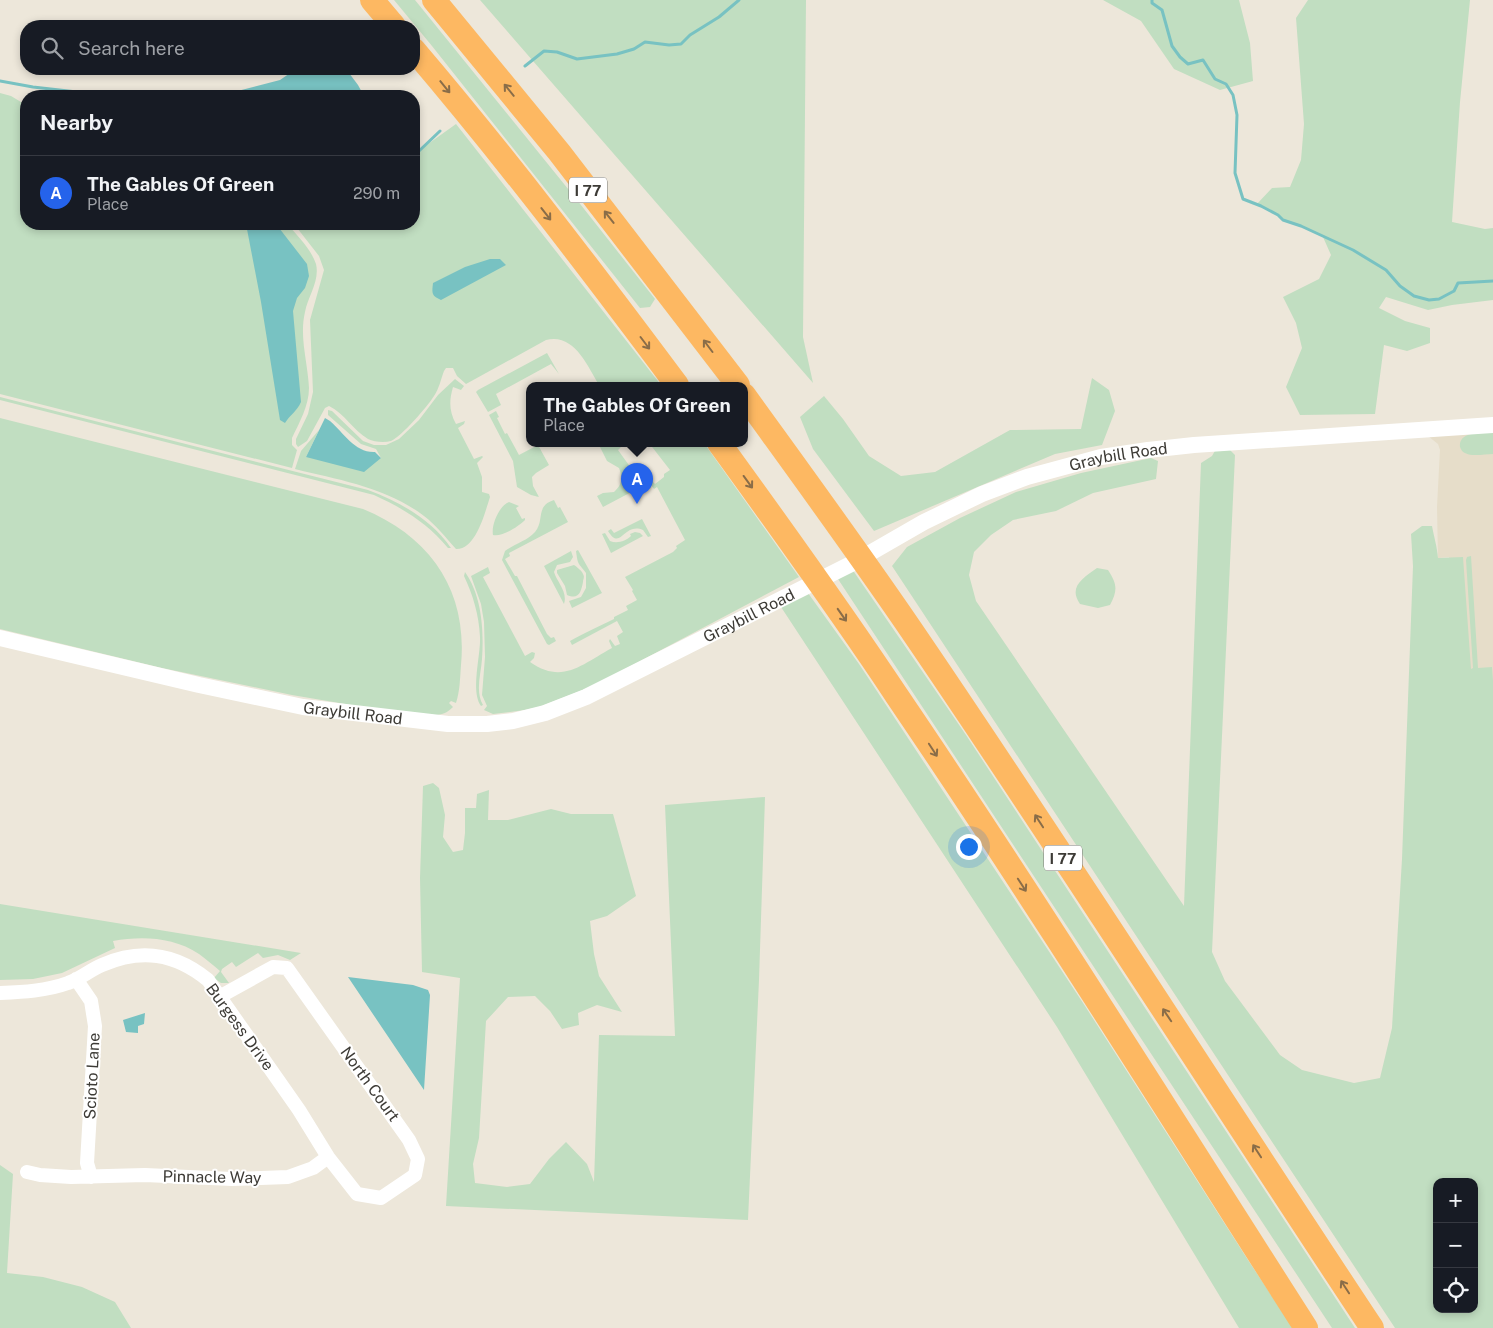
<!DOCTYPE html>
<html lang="en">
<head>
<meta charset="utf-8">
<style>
	body { margin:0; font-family:"Public Sans",sans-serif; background:#20242c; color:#f1f3f6 }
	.controls { position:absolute; right:15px; bottom:15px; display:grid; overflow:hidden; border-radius:10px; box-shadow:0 2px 8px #0003 }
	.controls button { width:45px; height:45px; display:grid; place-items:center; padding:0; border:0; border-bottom:1px solid #363941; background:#171b24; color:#f1f3f6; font:25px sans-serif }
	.you { position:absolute; left:968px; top:846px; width:18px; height:18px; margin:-12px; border:4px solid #fff; border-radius:50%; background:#1a73e8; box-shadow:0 0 0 8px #1a73e833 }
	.badge { display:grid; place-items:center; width:32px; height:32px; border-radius:50%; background:#2563eb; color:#fff; font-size:16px; font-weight:700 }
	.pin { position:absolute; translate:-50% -41px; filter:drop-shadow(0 1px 2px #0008) }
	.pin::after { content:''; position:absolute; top:26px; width:18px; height:15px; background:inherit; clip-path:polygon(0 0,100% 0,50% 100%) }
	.popup { position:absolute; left:526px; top:382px; width:222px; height:65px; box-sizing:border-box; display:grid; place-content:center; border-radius:10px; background:#171b24; filter:drop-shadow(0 1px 4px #0005); font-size:16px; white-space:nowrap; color:#9ea1a6 }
	.popup b { font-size:19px; color:#f1f3f6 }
	.popup::after { content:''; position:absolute; left:50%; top:100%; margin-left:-10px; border:10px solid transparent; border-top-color:#171b24 }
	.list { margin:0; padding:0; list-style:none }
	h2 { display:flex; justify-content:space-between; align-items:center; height:65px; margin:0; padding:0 20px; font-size:21px }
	h2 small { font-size:16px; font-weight:400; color:#9ea1a6 }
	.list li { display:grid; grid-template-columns:32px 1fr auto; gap:15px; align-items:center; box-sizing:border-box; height:75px; padding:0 20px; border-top:1px solid #363941 }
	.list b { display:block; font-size:19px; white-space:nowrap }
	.list p { margin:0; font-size:16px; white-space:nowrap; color:#9ea1a6 }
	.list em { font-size:16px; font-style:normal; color:#9ea1a6 }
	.icon { flex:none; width:28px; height:28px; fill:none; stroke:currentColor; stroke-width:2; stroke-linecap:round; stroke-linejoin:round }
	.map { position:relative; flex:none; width:1493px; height:1328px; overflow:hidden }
	.search { position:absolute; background:#171b24; box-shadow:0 2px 8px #0003; left:20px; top:20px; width:400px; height:55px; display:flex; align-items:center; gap:12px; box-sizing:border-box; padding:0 18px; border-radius:20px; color:#9ea1a6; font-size:19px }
	.panel { position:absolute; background:#171b24; box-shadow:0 2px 8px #0003; left:20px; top:90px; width:400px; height:140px; border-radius:20px }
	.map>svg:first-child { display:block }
	.built { fill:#e6ddc9 }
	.green { fill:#c1dec1; fill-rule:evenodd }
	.water { fill:#78c2c2 }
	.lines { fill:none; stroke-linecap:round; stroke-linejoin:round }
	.stream { stroke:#78c2c2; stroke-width:3 }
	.minor { stroke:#fff; stroke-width:14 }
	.tertiary { stroke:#fff; stroke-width:16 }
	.motorway { stroke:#fdb862; stroke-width:24 }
	.oneway { stroke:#8a6d48 }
	.labels { text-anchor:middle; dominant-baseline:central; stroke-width:4; stroke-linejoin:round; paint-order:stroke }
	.shield { fill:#fff; stroke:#777672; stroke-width:1 }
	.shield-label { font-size:15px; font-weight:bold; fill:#3d3b36 }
	.street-label { font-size:16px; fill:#3d3b36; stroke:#fff }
</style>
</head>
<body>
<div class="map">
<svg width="1493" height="1328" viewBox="0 0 1493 1328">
	<rect width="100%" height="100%" fill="#ede7da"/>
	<!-- built -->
	<path class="built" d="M1493,432v488l-44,-363 -11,1 -1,-51 3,-57 -2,-6 -10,-8z"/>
	<!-- green -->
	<path class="green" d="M394,0h21l162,200 78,99 -5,8 -10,1 -208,-262z
		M480,0h326l-3,337 10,46z
		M1103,0h136l11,43 3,38 -33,9 -46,-21 -33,-48z
		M1308,0h162l-10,102 -8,120 33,7 8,-1v72l-41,5 -24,5 -42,-13 -7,11 26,13 25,7v15l-23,8 -23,-6 -9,69 -75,1 -14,-28 16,-39 -6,-25 -13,-26 36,-18 12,-24 -8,-18 -22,-11 -18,-6 -5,-5 -22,-10 16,-17 18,-1 11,-27 3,-36 -8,-106z
		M0,93l11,3 15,9v119h261c10,11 24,25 29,40 4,17 -8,32 -11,48 -6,25 3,51 4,76 0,18 -10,35 -17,50v7l5,5 -5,18 -292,-74z
		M456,124l205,261h-62c-12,-20 -25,-52 -53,-45l-80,44 -9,-8 -4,-8h-7l-2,3c-3,8 -5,18 -10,25 -6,10 -33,41 -43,45 -7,2 -17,1 -23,-2 -15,-9 -23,-25 -39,-33l-4,2 -18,33 -9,6 -2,-3v-5l12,-25 5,-22 -3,-72 14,-50 -5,-14 -25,-32h120v-70z
		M547,353l12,21 -8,-10 -55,30 5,11 -13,7 -12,-20 2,-2z
		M1092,378l17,12 6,21 -13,34 -47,9 -181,77 -61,-82 -13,-32 24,-21 19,23 26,37 32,20 34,-4 75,-42 71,-1z
		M455,379l9,7 -3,4 -8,-3c-4,14 -4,24 3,37l9,-3 -1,3 -6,4 16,31 8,-3 1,1 -6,6 5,14v15l7,2 1,3c-5,15 -14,53 -34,52 -10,-11 -20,-24 -32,-33 -38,-29 -85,-36 -129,-47l6,-18 18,-21 -13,27 75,1 -5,-9 -15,-5 -33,-29v-5l4,1 31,30 11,4h12l13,-6 20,-19 19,-25z
		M0,397l368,93c32,12 63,29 83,58h-3c-22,-26 -44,-39 -74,-53l-374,-95z
		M496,411l3,6 -2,1 8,16 2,-1 12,22 19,-10 11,20 -13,8 -4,4 1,9 6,11 -8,-2 -14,-8 -4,-26 -24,-46z
		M0,418l363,91c68,28 105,82 98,156 -1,13 -1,26 -5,38l-5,-2 -2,2 4,4c-6,6 -11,8 -19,8l-77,-9 -65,-11 -130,-27 -162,-39z
		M1493,432v22c-8,0 -21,3 -28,-1 -3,-1 -4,-4 -5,-6 -2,-16 23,-14 33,-15z
		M598,443h8v3l12,1 1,-4h4v2l-5,5 23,32 -2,6 -36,19 -6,-11 6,-3 11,-1c8,-7 9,-14 5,-24l-12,-7z
		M649,443h55l95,134 -206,109 -54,21 -14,3 -32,4 -9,-4 3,-4 -5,-11 3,-38 -1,-35 -3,-18 -10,-28 17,-9 2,6 -7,4 42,79 7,-4 3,1 -1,5 -4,4c33,23 52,2 82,-14l-3,-7 1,-2 5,7 5,-2 -3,-8 6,-4 -6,-11 -45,24 -2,-4c13,-7 29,-15 44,-22v-2l14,-7 -2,-4 11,-6 -5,-9 1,-1 -8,-13 48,-25 4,-4 -1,-2 9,-6 -28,-53 -3,2 -3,-4 -7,3 -1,-1 8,-7 4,4 9,-7v-3l6,-4z
		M1216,449l14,1 5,5 -23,497 13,29 55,74 22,15 52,13 26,-5 12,-50 10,-169 11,-293 -2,-32 11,-8h10c2,11 5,20 6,32l25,-1 8,112 2,-1 -7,-108 1,-3 4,-1 7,112 14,-1 1,14v647h-98l-503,-762 15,-19 53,-29 56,-26 65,-19 70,-15 7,3 -2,18 -63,14 -37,18 -43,9 -22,15 -17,17 -5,23 7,26 208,305 17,-443 11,-7zM1437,1182h37v127h-37z
		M554,500l4,8 2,-1 8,15 -59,31 1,3 -5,3 10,17h2l30,58 4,4 3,-1 2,4 -7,4 -2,-1 -45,-84 3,-9c9,-7 22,-10 30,-19 10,-12 0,-26 19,-32z
		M509,502l10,4 -3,2 6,11 3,-1v2c-7,7 -23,17 -32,15 -2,-10 6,-29 16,-33z
		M642,519l9,17 -3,1 -5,-7c-20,-8 -22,22 -35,1l3,-2 3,4z
		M635,532l5,1 3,3 -32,17 -9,-19 3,-1 5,8c7,3 16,0 21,-5l-1,-2z
		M578,550l24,43 -30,15 -3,-7 12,-4 5,-9v-15c-8,-11 -8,-7 -10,-22z
		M571,551l2,6 -3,5 -13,3 -3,7c3,10 14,20 10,32l-20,-38z
		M574,565c3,2 8,6 9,9 2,3 0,5 0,8 -2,10 -4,18 -16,13l-2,-9 -8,-13v-3z
		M1097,568l11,2c9,14 10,20 2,35l-12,3 -18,-4c-12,-17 3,-26 17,-36z
		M852,569l114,166 389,593h-23l-496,-752z
		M465,572c17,24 19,59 17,87 -1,15 -7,32 1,46l-2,1c-11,-15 0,-51 -1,-69 -1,-22 -7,-42 -16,-61z
		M808,593l51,71 226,342 163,254 45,68h-54l-182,-301 -276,-420z
		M433,783l6,5 6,27 -2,22 10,15 10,-2 2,-17v-25h11l1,-14 12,-4 -1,30h20l43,-11 20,5h42l23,82 -29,20 -17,5 4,33 5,22 23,36 -25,-7 -19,8 1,12 -17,4 -12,-18 -15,-15 -27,1 -22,24 -7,117 -6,26 2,19 32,4 23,-3 19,-25 17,-17 21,22 7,18 5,-147 76,1 -10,-231 100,-8 -6,183 -11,240 -302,-14 14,-228 -38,-6 -2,-94 3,-92z
		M0,904l301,49 -11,7 -12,-5 -15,3 -5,-5 -22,14 -4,-5 -10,7 -1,3 8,11h-8l-7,-5 6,-7c-7,-6 -14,-12 -21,-17 -26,-17 -57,-18 -86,-13l2,7 -53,25 -29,6 -33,1z
		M0,1165l13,9 -6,99 36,4 39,10 33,15 16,26h-131z"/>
	<!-- water -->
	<path class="water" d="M296,69h50l12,16 6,11h-138v-2l54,-14z
		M246,224h30l31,40 2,12 -4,12 -8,10 -4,13 8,91c-4,9 -11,13 -16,21l-5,-3 -19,-118z
		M490,259h10l6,6 -65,35c-10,-4 -9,-7 -8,-17l32,-16z
		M325,418l5,3c14,12 25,32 45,31l6,6 -17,14 -58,-15z
		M348,977l65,8 15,5 2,5 -6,95z
		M145,1013l-1,11 -6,2v7l-12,-1 -3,-12z"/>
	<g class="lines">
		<!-- stream -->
		<path class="stream" d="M1152,0v3l10,7 10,36 8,11 8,7 15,-4 12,19 11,5 7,11 4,20 -2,58 8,26 18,7 17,9 5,5 18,6 52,24 33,20 14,16 14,10 15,4 10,-1 15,-8 4,-8 35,-2
			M525,66l19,-15 13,1 20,7 40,-5 17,-5 11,-7 24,3 12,-1 9,-9 29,-18 20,-17
			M0,81l33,6 44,5 13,4
			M414,153l5,-2 21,-20"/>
		<!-- minor -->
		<path class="minor" d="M76,979l15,22 4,25 -8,137 4,14
			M0,993c23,-1 46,-2 68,-10 12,-4 22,-13 34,-18 39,-17 73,-12 106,15l91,130 29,47 29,37 24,4 34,-23 3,-16 -9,-19 -122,-172 -14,-1 -54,30
			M27,1172l13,3 31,2 74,-2 87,4 56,-2 25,-9 15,-11"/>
		<!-- tertiary -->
		<path class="tertiary" id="s1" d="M0,638l199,47 104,22 145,17h39l26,-3 32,-8 41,-16 265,-133 73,-42 58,-28 45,-17 74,-20 47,-7 46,-5 299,-20"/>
		<!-- motorway -->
		<path class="motorway" d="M372,0l22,26
			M434,0l125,152 179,233
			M414,50c92,108 178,221 263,335
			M744,395c57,79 115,158 170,239 156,229 305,463 458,694
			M719,443c61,84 121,167 178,253 141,208 274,421 409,632"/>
	</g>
	<!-- one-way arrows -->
	<defs><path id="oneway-shaft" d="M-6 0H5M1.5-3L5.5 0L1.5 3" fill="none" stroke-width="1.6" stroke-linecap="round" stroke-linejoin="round" transform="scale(1.25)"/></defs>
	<g class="oneway">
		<use href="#oneway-shaft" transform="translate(445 87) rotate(51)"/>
		<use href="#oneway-shaft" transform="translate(509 90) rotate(-129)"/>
		<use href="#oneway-shaft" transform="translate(546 214) rotate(52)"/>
		<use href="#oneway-shaft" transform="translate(609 217) rotate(-128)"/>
		<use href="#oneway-shaft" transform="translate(645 343) rotate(53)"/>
		<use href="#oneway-shaft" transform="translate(708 346) rotate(-127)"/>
		<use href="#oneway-shaft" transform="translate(748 482) rotate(54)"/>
		<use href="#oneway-shaft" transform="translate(842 615) rotate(55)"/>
		<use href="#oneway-shaft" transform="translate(933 750) rotate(57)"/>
		<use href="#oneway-shaft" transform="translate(1039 821) rotate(-123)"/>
		<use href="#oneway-shaft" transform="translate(1022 885) rotate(57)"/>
		<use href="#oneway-shaft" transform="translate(1167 1015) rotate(-124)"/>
		<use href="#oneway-shaft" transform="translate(1257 1151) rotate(-123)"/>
		<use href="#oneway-shaft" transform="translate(1345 1287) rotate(-123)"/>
	</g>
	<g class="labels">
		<!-- shield labels -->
		<g class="shield">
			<rect x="569" y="177.5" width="38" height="25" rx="4"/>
			<rect x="1044" y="845.5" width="38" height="25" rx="4"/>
		</g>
		<g class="shield-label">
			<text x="588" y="190">I 77</text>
			<text x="1063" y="858">I 77</text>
		</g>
		<!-- street labels -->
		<g class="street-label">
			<text stroke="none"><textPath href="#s1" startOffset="1186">Graybill Road</textPath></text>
			<text stroke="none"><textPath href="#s1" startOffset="781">Graybill Road</textPath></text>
			<text stroke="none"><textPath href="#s1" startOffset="361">Graybill Road</textPath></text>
			<text transform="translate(240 1027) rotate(54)">Burgess Drive</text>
			<text transform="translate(92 1076) rotate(-87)">Scioto Lane</text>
			<text transform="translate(370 1084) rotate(54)">North Court</text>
			<text transform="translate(212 1177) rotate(1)">Pinnacle Way</text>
		</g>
	</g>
</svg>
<div class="controls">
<button>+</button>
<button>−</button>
<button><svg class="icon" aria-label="locate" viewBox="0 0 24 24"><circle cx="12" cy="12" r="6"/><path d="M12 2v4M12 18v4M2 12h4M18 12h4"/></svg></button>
</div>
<div class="you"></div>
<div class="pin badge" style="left:637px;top:504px">A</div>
<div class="popup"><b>The Gables Of Green</b>Place</div>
<div class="search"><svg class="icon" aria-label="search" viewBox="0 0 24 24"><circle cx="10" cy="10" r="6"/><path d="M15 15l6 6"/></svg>Search here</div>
<section class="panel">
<h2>Nearby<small></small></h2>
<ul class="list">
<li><span class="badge">A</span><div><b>The Gables Of Green</b><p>Place</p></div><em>290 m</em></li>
</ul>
</section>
</div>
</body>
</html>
